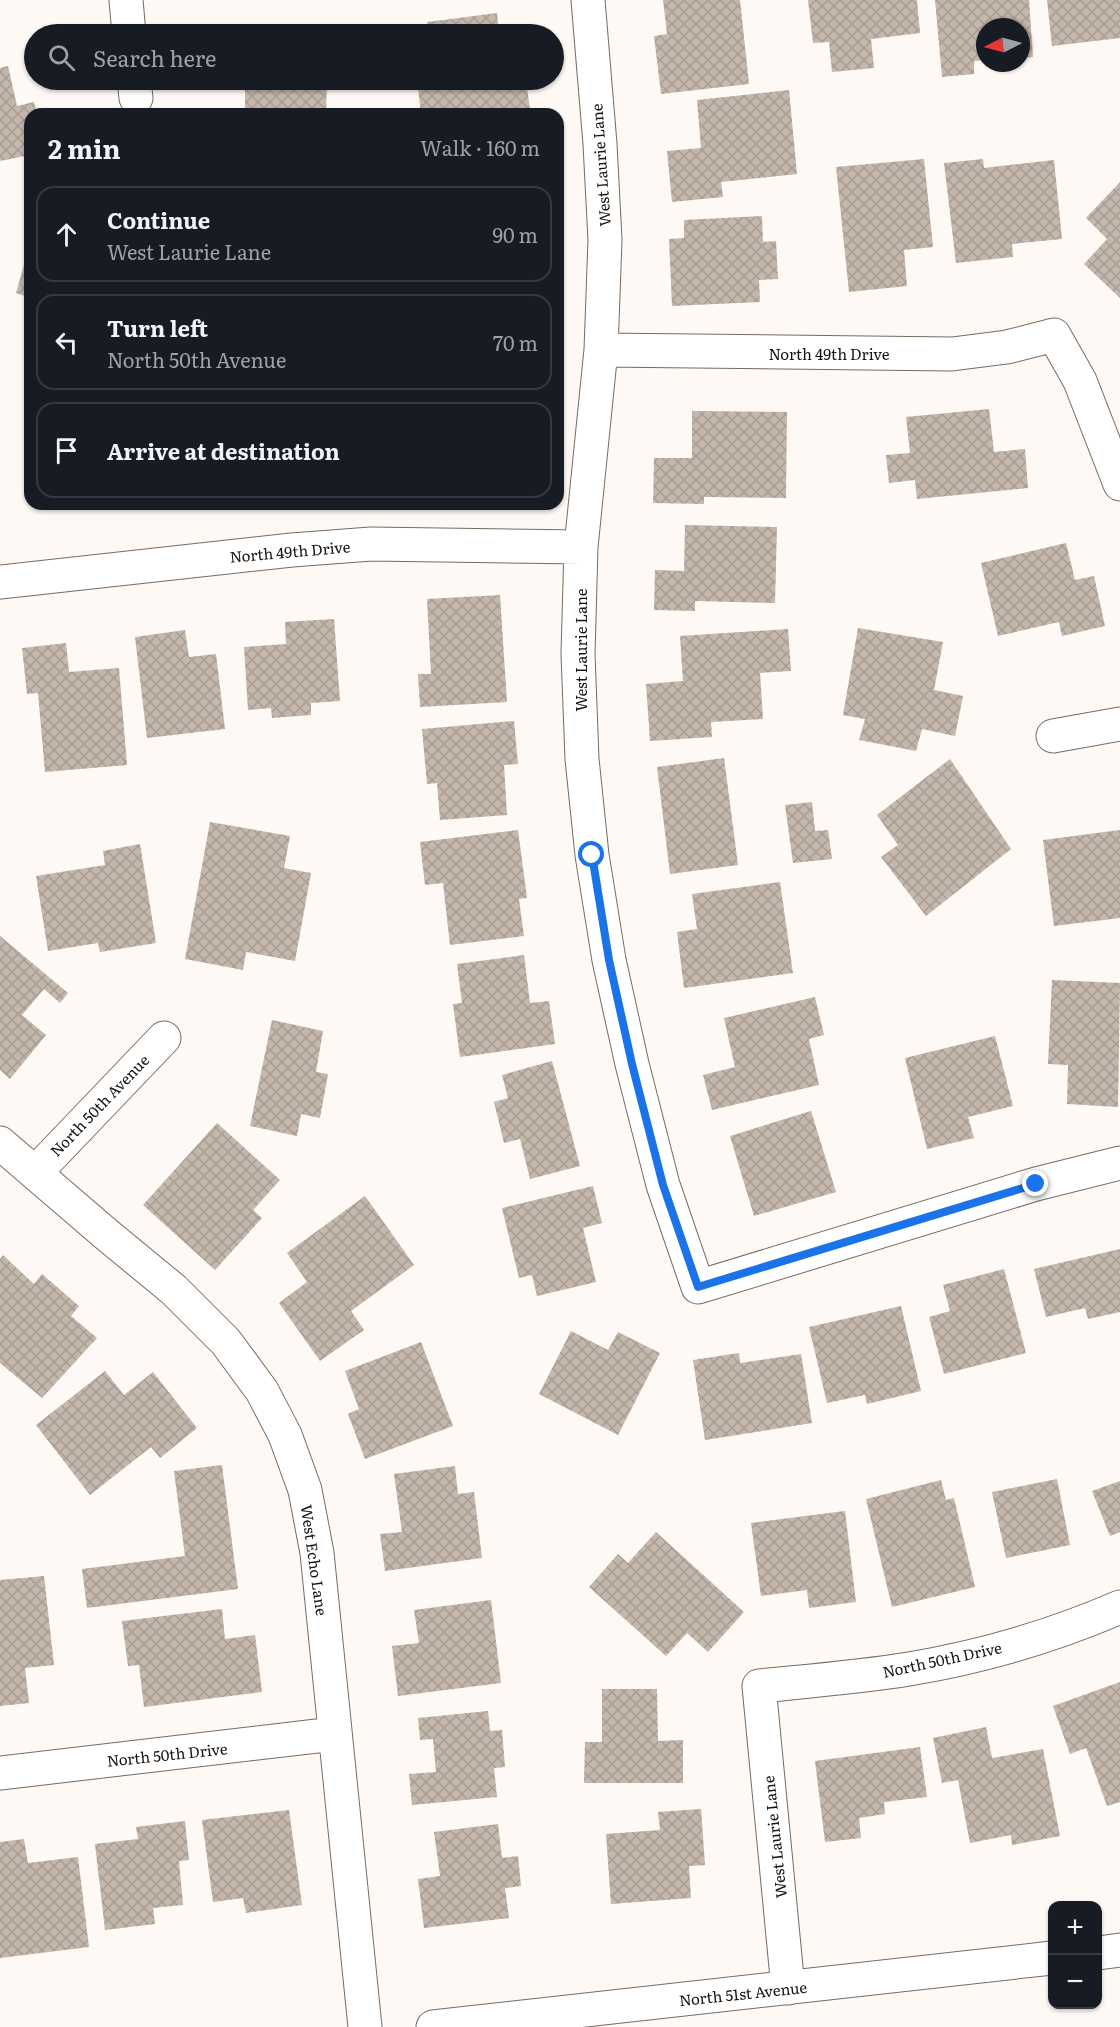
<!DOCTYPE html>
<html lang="en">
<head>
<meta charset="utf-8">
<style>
	body { margin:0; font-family:Literata,serif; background:#242831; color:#f1f3f6 }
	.controls { position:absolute; right:18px; bottom:18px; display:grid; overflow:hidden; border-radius:12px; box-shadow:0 2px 4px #0004 }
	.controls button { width:54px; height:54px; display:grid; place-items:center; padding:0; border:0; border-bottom:2px solid #363941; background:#171b24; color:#f1f3f6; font:30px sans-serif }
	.compass { position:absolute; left:976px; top:18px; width:54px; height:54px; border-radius:50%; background:#171b24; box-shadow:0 2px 4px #0004; rotate:264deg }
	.stop { position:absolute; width:18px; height:18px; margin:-14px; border:4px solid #1a73e8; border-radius:50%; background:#fff }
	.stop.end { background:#1a73e8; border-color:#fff; box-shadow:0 2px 6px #0008 }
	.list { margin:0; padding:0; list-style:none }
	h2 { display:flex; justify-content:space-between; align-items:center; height:78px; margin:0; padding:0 24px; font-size:26px }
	h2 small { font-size:20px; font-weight:400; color:#9ea1a6 }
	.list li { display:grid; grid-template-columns:39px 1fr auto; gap:18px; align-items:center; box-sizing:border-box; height:96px; margin:0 12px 12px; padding:0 12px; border:2px solid #363941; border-radius:18px }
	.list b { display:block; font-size:22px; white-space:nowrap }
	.list p { margin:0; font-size:20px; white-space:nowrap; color:#9ea1a6 }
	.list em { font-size:20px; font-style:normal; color:#9ea1a6 }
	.icon { flex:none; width:33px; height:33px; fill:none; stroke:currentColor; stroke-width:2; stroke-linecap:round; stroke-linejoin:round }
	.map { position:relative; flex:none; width:1120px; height:2027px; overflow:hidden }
	.search { position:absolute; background:#171b24; box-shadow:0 2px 4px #0004; left:24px; top:24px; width:540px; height:66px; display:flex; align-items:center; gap:15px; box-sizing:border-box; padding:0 21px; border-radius:33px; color:#9ea1a6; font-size:22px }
	.panel { position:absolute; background:#171b24; box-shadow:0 2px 4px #0004; left:24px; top:108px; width:540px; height:402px; border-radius:18px }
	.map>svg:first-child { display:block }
	.building { fill:url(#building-cross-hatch) }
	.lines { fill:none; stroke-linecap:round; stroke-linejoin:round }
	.minor-casing { stroke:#766b60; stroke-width:35 }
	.major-casing { stroke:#766b60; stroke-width:35 }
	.minor { stroke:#fff; stroke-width:33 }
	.major { stroke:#fff; stroke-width:33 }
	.route { stroke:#1a73e8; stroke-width:8 }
	.labels { text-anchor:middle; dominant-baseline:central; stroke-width:6; stroke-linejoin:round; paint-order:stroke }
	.street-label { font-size:15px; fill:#17130f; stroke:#fff }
</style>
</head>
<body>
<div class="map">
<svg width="1120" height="2027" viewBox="0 0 1120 2027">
	<defs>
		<pattern id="building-cross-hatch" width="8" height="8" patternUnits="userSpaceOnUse" patternTransform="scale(1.5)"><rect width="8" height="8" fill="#c4b7ac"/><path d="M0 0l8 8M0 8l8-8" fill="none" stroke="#a89c93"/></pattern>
	</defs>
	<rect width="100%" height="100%" fill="#fef9f4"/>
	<!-- building -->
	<path class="building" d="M663,0h77l9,84 -88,10 -7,-58 13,-2z
		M808,0h109l3,33 -49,6 3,29 -42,4 -3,-30 -16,1z
		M935,0h94l4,57 -12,1v-31h-36v33l-11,1v13l-32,3z
		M1047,0h73v38l-68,8z
		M497,13l2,21h-70l-2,-12z
		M8,66l9,40 17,-4 3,12h-7v41l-30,6v-93z
		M232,80h95l-1,34h-81v-29h-13z
		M417,80h109l4,29 -46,5h-63z
		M789,90l8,84 -76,8 2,15 -51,5 -5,-51 34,-3 -4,-48z
		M924,159l9,88 -29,3 3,36 -58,6 -13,-125z
		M983,159l1,9 70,-8 8,79 -50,5 1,13 -57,6 -12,-100z
		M1120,182v116l-36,-34 23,-25 -21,-21z
		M762,216l1,26 13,-1 2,38 -19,1 1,22 -88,4 -3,-67 15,-1v-18z
		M29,247h1v51l-14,-5z
		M989,409l5,43 31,-3 3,39 -111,11 -2,-19 -26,3 -3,-28 24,-2 -4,-36z
		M692,411l95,1 -1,86 -82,-1v7l-51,-1 1,-45h38z
		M46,504h33v1l-32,4z
		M685,525l92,2 -2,76 -80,-2v10l-41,-1 1,-40 29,1z
		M1066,543l9,37 19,-4 11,50 -43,10 -3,-14 -61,14 -17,-73z
		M500,595l7,107 -87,5 -2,-33h13l-4,-75z
		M334,619l6,82 -29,2v12l-39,3 -1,-10 -23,2 -4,-63 42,-3 -1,-22z
		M858,628l85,14 -9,48 29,6 -8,40 -33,-7 -6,22 -57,-11 6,-21 -22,-4z
		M788,629l3,42 -31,2 3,46 -52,3 1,15 -62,4 -4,-57 37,-3 -3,-45z
		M185,630l4,27 27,-3 9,75 -78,9 -12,-101z
		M66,643l3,29 50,-4 8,97 -82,7 -7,-79 -11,1 -5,-46z
		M514,721l4,43 -14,1 3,50 -67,5 -3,-37 -10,1 -5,-55z
		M724,758l14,107 -68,9 -13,-107z
		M950,759l61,90 -85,67 -45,-59 17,-12 -21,-30z
		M812,802l3,29 13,-1 4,29 -39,4 -8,-58z
		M210,822l80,14 -6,32 27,5 -16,88 -49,-9 -3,18 -58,-11z
		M518,830l9,68 -8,1 5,37 -74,9 -7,-62 -18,2 -5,-43z
		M1120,830v88l-66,8 -11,-86z
		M140,844l16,99 -56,9 -2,-9 -50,8 -12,-75 69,-11 -2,-14z
		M780,882l13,91 -109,15 -7,-56 20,-3 -5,-35z
		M0,936l68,57 -8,10 -16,-14 -22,26 24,20 -36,44 -10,-9z
		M524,955l6,48 19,-2 6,43 -95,13 -7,-53 9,-1 -5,-39z
		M1052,980l68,3 -2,124 -51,-3 1,-39 -20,-1z
		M815,997l9,38 -15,4 10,46 -107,25 -9,-35 32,-8 -11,-49z
		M272,1020l51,11 -7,41 12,2 -8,44 -19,-4 -4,22 -47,-10z
		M995,1036l18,70 -45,11 6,21 -47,11 -22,-91z
		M552,1061l28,105 -50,13 -10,-40 -16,4 -10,-41 14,-4 -6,-23z
		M811,1111l25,81 -82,24 -24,-80z
		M217,1123l63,57 -27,30 9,8 -47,52 -72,-65z
		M593,1186l9,37 -19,5 13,54 -59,14 -5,-21 -13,3 -17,-70z
		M365,1196l49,69 -63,46 13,19 -44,31 -41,-58 28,-21 -20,-29z
		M1120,1249v63l-32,7 -3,-11 -39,9 -12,-48z
		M3,1255l31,29 8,-10 37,32 -8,10 26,22 -55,60 -42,-35v-104z
		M1004,1269l22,84 -82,21 -15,-57 21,-6 -7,-26z
		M901,1306l20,85 -54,13 -2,-9 -38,8 -18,-76z
		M571,1331l37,19 10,-18 42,21 -42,82 -79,-41z
		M421,1342l32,84 -88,33 -17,-45 11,-5 -14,-38z
		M739,1353l1,10 61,-9 11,69 -107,17 -12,-80z
		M105,1371l19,24 29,-23 44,56 -37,30 -9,-11 -61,48 -54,-70z
		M222,1465l16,124 -151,19 -5,-39 103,-13 -11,-85z
		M455,1466l3,28 16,-2 8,66 -97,13 -5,-37 22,-2 -8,-58z
		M1057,1479l13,66 -64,13 -14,-66z
		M941,1480l5,20 8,-2 21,89 -83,20 -26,-108z
		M1120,1481v51l-10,4 -18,-45z
		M845,1511l11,91 -47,6 -2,-18 -46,6 -10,-73z
		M656,1532l88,80 -36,40 -21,-19 -21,23 -77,-69 29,-33 10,9z
		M44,1576l10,89 -29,3 4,35 -29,3v-126z
		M491,1600l10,83 -103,13 -6,-50 27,-3 -5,-33z
		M222,1609l3,30 30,-4 7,57 -118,15 -5,-42 -11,1 -6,-45z
		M1120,1682v120l-13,4 -21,-58 -16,6 -17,-48z
		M602,1689h55l1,52 25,-1v43h-99l1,-41h17z
		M488,1711l2,20 12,-1 3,37 -11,1 3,29 -85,8 -3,-31 27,-2 -3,-33 -13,1 -2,-22z
		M986,1727l6,31 51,-9 17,87 -48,9 -1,-10 -41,8 -12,-63 -16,3 -9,-45z
		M920,1747l7,50 -43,5 1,12 -26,4 2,20 -36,4 -10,-81z
		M701,1809l4,56 -16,1 2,32 -80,6 -5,-70 54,-4 -2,-18z
		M289,1810l13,95 -56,8 -3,-15 -30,4 -11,-82z
		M185,1821l4,39 -10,1 4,44 -30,3 2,16 -50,6 -10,-86 43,-5 -2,-12z
		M498,1824l4,34 16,-2 3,30 -16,2 4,30 -85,10 -6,-49 22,-3 -6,-44z
		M24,1839l4,24 50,-6 11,90 -89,11v-116z"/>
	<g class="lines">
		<defs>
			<path id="minor" d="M126,0l3,34
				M588,0l12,144 5,96 -4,110 -20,197 -3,107 4,105 10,96 17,105 23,104 31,121 35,102 338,-103 84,-21
				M134,80l2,18
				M601,350l351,4 55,-7 47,-12 26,46 40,103
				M0,582l292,-32 79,-6 210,3
				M1053,736l67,-12
				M0,1143l106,91 68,56 52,52 36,49 23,44 20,55 12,63 48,474
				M35,1173l129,-135
				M0,1773l334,-39
				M788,1988l-29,-302c50,-5 101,-9 150,-17 72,-12 144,-33 211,-62"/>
			<path id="major" d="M1098,1953l22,-3
				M433,2027l619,-69"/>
		</defs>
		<!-- minor casing -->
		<use href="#minor" class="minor-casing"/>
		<!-- major casing -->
		<use href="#major" class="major-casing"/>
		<!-- minor -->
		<use href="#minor" class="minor"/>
		<!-- major -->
		<use href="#major" class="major"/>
	</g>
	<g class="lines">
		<!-- route -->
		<path class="route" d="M592,855l17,105 23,104 31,121 35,102 338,-103"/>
	</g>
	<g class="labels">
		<!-- street labels -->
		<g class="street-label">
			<text transform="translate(600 165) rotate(-94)">West Laurie Lane</text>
			<text x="829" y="353">North 49th Drive</text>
			<text transform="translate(290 551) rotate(-5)">North 49th Drive</text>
			<text transform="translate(580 650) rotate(-90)">West Laurie Lane</text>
			<text transform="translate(99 1105) rotate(-46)">North 50th Avenue</text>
			<text transform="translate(315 1560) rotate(82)">West Echo Lane</text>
			<text transform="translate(942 1659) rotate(-12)">North 50th Drive</text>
			<text transform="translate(167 1754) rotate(-6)">North 50th Drive</text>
			<text transform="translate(774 1837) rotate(-96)">West Laurie Lane</text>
			<text transform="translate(743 1993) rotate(-6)">North 51st Avenue</text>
		</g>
	</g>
</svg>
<div class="controls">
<button>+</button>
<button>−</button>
</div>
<svg class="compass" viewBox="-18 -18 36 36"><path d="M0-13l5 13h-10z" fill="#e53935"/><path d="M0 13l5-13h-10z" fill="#9ea1a6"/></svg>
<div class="stop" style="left:592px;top:855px"></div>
<div class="stop end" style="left:1036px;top:1184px"></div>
<div class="search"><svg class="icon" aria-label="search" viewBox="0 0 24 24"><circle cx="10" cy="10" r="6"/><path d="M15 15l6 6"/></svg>Search here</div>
<section class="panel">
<h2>2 min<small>Walk · 160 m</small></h2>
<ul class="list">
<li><svg class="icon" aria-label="ahead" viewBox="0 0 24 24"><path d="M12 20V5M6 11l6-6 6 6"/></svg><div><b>Continue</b><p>West Laurie Lane</p></div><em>90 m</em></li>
<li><svg class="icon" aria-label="left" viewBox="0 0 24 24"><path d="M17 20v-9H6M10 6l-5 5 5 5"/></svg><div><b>Turn left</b><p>North 50th Avenue</p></div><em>70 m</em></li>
<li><svg class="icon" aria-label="arrive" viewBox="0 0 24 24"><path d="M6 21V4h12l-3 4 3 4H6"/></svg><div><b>Arrive at destination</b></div></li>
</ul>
</section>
</div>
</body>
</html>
